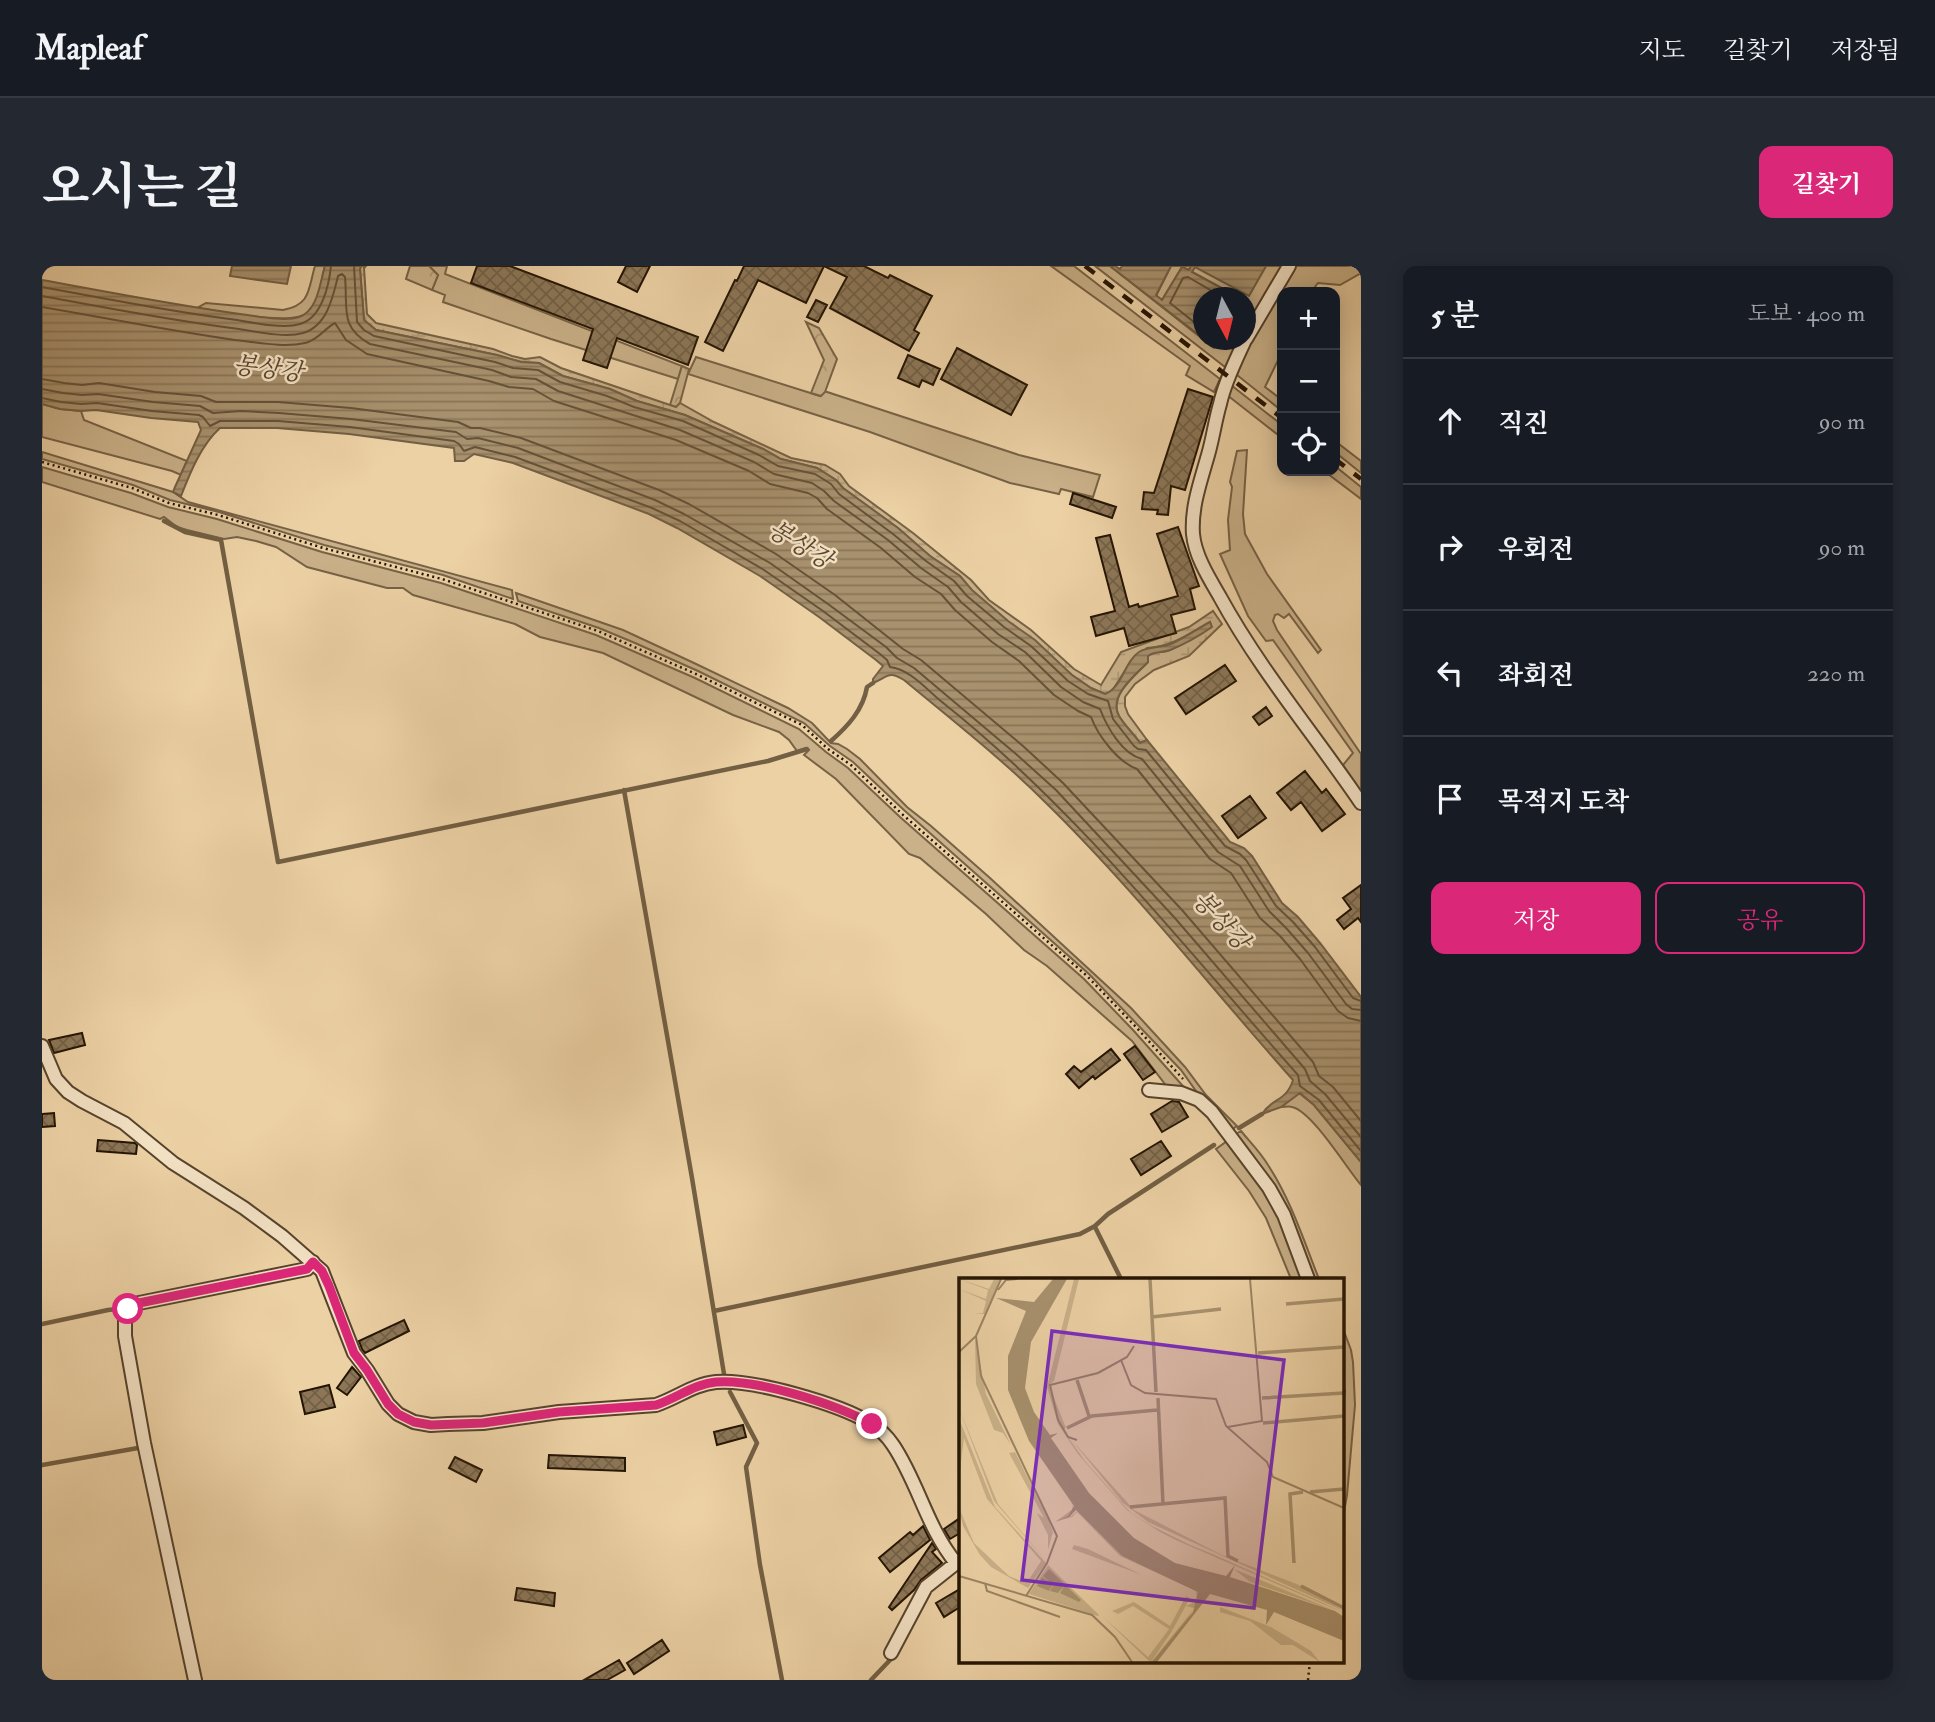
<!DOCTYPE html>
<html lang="ko">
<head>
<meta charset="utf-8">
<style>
	body { margin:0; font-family:"IM FELL Double Pica","Noto Serif KR",serif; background:#242831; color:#f1f3f6 }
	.controls { position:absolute; right:21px; top:21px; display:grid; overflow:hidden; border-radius:14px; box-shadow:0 4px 18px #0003 }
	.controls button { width:63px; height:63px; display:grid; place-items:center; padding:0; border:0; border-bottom:2px solid #363941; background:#171b24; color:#f1f3f6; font:35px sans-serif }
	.compass { position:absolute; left:1151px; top:21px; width:63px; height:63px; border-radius:50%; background:#171b24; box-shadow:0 4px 18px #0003; rotate:173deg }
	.stop { position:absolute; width:21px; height:21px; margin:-16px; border:5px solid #db2777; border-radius:50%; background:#fff }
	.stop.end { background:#db2777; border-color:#fff; box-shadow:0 2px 7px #0008 }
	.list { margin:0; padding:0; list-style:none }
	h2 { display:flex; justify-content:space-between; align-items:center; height:91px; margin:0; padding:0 28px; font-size:30px }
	h2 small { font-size:23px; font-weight:400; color:#9ea1a6 }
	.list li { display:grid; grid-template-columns:46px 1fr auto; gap:21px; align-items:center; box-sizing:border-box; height:126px; padding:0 28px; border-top:2px solid #363941 }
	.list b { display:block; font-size:26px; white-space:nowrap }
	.list em { font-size:23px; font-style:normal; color:#9ea1a6 }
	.actions { display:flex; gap:14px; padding:21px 28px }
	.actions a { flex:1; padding:16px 0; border:2px solid #db2777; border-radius:14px; text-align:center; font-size:24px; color:#db2777 }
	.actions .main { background:#db2777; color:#fff }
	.icon { flex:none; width:38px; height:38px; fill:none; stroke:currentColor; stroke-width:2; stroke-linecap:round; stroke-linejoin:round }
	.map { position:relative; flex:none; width:1319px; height:1414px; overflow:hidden; border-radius:14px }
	header { display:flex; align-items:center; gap:42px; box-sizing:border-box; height:98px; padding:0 35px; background:#171b24; border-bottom:2px solid #363941 }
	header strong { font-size:33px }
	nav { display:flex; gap:38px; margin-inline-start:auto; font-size:24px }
	.intro { display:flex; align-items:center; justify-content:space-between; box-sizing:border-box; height:168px; padding:0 42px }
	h1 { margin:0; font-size:49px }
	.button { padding:18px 32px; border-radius:14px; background:#db2777; color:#fff; font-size:24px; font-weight:700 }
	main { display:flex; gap:42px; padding:0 42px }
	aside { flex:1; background:#171b24; border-radius:14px; box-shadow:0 4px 18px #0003 }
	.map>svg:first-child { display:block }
	.grass { fill:#cab189; stroke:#776246; stroke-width:2 }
	.forest { fill:url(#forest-crowns); stroke:#776246; stroke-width:2 }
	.wetland { fill:url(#wetland-marsh); stroke:#776246; stroke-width:2 }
	.water { fill:url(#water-rules); stroke:#735f43; stroke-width:2 }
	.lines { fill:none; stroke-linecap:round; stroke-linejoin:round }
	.shore { stroke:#665238; stroke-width:2 }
	.stream { stroke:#735f43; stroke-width:4.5 }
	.building { fill:url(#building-cross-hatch); stroke:#241403; stroke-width:2 }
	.minor-casing { stroke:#56432c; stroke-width:16 }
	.path { stroke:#241403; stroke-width:2.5; stroke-dasharray:2 3.5; stroke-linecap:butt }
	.minor { stroke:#f3e1c4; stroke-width:12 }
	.rail { stroke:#241403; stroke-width:4.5; stroke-dasharray:12 12; stroke-linecap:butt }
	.route { stroke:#db2777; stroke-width:9 }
	.labels { text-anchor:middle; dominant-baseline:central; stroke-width:5; stroke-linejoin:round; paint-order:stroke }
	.water-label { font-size:24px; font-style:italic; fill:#59462e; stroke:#f3e1c4 }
	.inset-river { fill:none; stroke:#a8916e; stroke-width:3.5 }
	.inset-road { fill:none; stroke:#9c8564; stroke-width:2 }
	.view { fill:#7b2cbf; fill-opacity:0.15; stroke:#7b2cbf; stroke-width:3.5 }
	.inset-edge { fill:none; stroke:#241403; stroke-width:3.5 }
</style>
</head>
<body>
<header>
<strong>Mapleaf</strong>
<nav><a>지도</a><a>길찾기</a><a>저장됨</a></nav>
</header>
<div class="intro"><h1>오시는 길</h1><a class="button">길찾기</a></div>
<main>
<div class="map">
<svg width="1319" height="1414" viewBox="0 0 1319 1414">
	<defs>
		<pattern id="forest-crowns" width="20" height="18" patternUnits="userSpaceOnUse" patternTransform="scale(1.75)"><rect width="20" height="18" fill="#cab189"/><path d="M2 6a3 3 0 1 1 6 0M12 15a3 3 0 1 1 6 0" fill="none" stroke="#ad9775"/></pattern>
		<pattern id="wetland-marsh" width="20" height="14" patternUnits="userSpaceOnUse" patternTransform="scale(1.75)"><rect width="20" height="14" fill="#cab189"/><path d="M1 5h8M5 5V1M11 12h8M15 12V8" fill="none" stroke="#ad9775"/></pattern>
		<pattern id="water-rules" width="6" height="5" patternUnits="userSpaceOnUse" patternTransform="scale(1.75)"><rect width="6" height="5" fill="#a8916e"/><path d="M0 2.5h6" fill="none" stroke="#897558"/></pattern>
		<pattern id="building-cross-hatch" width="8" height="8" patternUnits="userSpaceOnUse" patternTransform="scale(1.75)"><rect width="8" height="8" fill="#8c7657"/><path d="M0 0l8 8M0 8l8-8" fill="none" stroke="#726046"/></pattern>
	</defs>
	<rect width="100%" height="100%" fill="#ecd1a5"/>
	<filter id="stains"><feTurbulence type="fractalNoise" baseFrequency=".00286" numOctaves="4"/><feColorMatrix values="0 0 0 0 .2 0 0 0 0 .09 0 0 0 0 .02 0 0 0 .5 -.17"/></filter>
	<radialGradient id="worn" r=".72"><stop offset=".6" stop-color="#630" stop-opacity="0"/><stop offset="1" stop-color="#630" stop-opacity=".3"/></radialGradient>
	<!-- grass -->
	<path class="grass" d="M273,0h10c-4,14 -6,37 -18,47 -15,13 -89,-2 -110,-5l9,-5 77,7c28,-5 25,-21 32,-44z
		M387,0h18l-2,8 237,92 -4,13 -127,-40 -108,-37 2,-7 -13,-5 6,-15z
		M1009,0h23l146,113 -6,13 -28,-17 4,-9z
		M1053,0h15l104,82 8,-8h18l-15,27z
		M1129,0h20l-2,4 -7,-3 -20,33 -6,-4z
		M1153,0l54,29 17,-29h18l-38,65v-33l-8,-1 -46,-25z
		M1252,0h67v7l-21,12 -22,-2 -7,9h-29v60l-17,35 17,13v11l-45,-36 13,-35z
		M654,91l124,39 4,-5 195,64 81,20 -7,22 -32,-8 -2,5 -49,-11 -140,-51 -182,-58z
		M1189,119l51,40v13l-55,-43z
		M0,138l18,5 21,2 3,9 103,41 -6,14 -9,-4 -130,-34z
		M1293,175l26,20v12l-26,-21z
		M1205,184l-4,64 2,20 22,40 54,76 -3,3 -29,-39 -5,4 -6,-4 -3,1 -2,6 4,9 84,124v38l-18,-27 10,-12 -80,-113 -7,1 -18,-25 -28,-62 10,-4 -2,-30 4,-33 -2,-5 7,-31z
		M0,186l131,40 15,10 324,88 1,9 -70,-24 -119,-30 -105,-33 -49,-12 -37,-15 -91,-26z
		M1293,200l26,21v12l-37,-28h11z
		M0,201l89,26 37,14 49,12 105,33 119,31 155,52 99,43 104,51 27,23 22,16 52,49 184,162 49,51 57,64 -22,-6 -36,-47 -85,-75 -23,-16 -38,-36 -66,-56 -11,-4 -73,-75 -32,-24 5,-5 -3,-2 -9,3 -8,-11 -10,-8 -46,-17 -130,-62 -63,-16 -25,-13 -102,-29 -10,-7h-16l-80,-21 -31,-20 -20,-6 -19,-4 -13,2 -37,-9 -10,-3 -13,-10 -4,2 -118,-37z
		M474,327l107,37 71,33 94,45 24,15 19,20 7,1 9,5 13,10 47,48 24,19 59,52 141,130 54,59 21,28 31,31 -6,4 -30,-32 -20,-28 -92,-96 -184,-163 -52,-49 -23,-16 -26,-23 -106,-52 -63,-28 -36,-15 -81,-27z
		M1257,827l15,12 47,57v23c-14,-16 -49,-74 -69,-78 -3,-1 -7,0 -11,0z
		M1199,865c9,11 20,22 27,34 23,35 36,76 51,114h-9l-24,-64 -52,-80z
		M1188,873l51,78 24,62h-14l-25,-61 -17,-27 -33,-42z
		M1300,1060l9,24 2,12 2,43 -8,90 -5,28v-110l3,-22 -3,-11z"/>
	<!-- forest -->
	<path class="forest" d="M368,0h19l9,9 -6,15 -26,-11z
		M764,56l13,6 18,31 -12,33 -4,4 -10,-3 13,-33z
		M640,100l7,3 -9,34 -4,4 -6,-2z"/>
	<!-- wetland -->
	<path class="wetland" d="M319,0h5l-2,2 3,46 9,9 117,26 19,7 13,3 15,-2 21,11 109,37 6,2 4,-4 34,19 77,36 34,7 15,9 9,12 64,47 58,47 18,20 42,30 43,39 27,16 20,-33 68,-25 24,-16 9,13 -33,32 -35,14 -19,14 -10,13v9l3,8 19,26 -7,3c-6,-9 -15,-17 -21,-27 -11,-20 16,-40 29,-54v-6c6,-5 14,-3 22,-6 14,-6 29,-14 41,-23l-1,-5c-21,12 -39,25 -63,26l-19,18 -16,25 -7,3 -14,-6 -19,-13 -100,-84 -12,-15 -30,-20 -32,-28 -55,-40 -7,-8 -19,-12 -36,-9 -18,-10 -78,-34 -48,-14 -27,-12 -47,-13 -24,-13 -18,-1 -24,-7 -121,-25 -12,-10 -4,-51z"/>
	<!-- water -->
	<path class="water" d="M190,0h59l-4,18 -57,-8z
		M283,0h36l-1,3 4,51 12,10 121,25 24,7 18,1 24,13 47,13 27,12 48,14 78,34 18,10 36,9 19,12 7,8 55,40 32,28 30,20 12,14 36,31 27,19 37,35 19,13 14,6c18,-7 19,-32 34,-42 9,-6 22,-4 32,-8 13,-6 26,-15 39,-22l2,5c-13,9 -27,17 -42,23 -8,3 -16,1 -22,6v6c-13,13 -40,34 -29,54 5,9 15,18 21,27l7,-3 83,102 14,6 8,8 30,47 16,14 22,26 41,54v165l-47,-57 -14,-12 -19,14 -19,7c11,-17 24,-12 31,-34 -83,-93 -159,-191 -248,-278 -44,-44 -93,-82 -141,-122 -16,-10 -16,-3 -31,3v-4l10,-13 -7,-6 -57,-43 -59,-41 -83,-48 -28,-14 -136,-51 -39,-9 -10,7h-9l-1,-13 -105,-14 -72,-6h-57c-19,17 -30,45 -39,68l-8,-4 2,-5 26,-57 -3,-8 -47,-4 -55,-8 -15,1 -21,-2 -18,-5v-124c66,12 132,25 198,34 15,2 45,8 59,3 19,-6 21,-35 26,-51z
		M1068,0h5l5,3 2,-3h49l-15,29 6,5 20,-33 7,3 2,-4h75l-17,30 -54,-29 -3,5 46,25 -34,1v41z"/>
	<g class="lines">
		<!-- shore -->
		<path class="shore" d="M312,0l3,56 7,8 10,6 121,26 18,6 25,2 22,12 47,14 27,11 49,14 76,34 19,11 37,8 16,10 8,10 54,40 33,27 28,20 13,15 37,31 27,19 37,35 20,13 20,7 5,18 21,27 4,3 8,1 79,96 15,8 6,6 30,46 17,16 22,25 38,51 8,3
			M0,21c65,12 129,25 195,33 17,3 47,9 63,4 22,-6 29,-39 31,-58
			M0,30c65,12 131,25 197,33 18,3 47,9 64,4 24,-7 30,-36 35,-57l4,-2 3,3c3,31 -6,50 25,67l122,26 19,7 25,2 22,12 122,39 74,32 20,12 38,9 12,8 10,10 54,39 33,28 27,19 13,15 37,32 27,18 36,35 22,15 17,7c7,18 22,45 42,50l76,93 22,14 29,45 18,18 21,24 38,51 6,5 9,1
			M0,41c64,11 128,24 193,33 21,2 48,8 70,3 13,-3 20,-15 30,-20l11,17 21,14 122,27 20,6 24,2 21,12 122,39 73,31 21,13 38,9 9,5 10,11 54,39 34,29 26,17 14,16 37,32 27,19 35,34 24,16 13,6c7,19 27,45 46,52l73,90 21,14 29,45 20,18 20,23 38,52 10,7 13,3
			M1162,64l-34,-27 13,-25 5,-1 36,21
			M0,113l22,4 18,2 17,-2 56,9 46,4 15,6h62l73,6 107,14 13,6h9l41,10 138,52 30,14 87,50 59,41 68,54 18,11 102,86 40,37 119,127 131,152 6,14 14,11 28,34
			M0,123l21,4 19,2 16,-1 55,8 47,4 13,7 28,-2 38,2 72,6 105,13 11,7 11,-1 40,10 137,52 29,14 86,49 58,41 58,43 11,11 17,10 102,86 40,36 118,127 131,152 5,12 15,13 36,43
			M0,132l19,4 20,2 16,-1 55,8 47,4 4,2 7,9 10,-5h58l72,6 104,14 5,3 5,7 11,-4 40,10 137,51 28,13 84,49 59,41 57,43 7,6 3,7c20,2 38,24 52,35 136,108 241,244 356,373l2,11 19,14 42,51"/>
		<!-- stream -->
		<path class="stream" d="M122,255l21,11 36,8 57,322 490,-101 39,-12
			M789,475c17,-15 32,-31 36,-54l6,-4
			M582,524l68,388 33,202
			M1197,862l23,-14
			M1053,961l26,52
			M672,1045l366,-77 15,-8 13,-12 106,-69
			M0,1058l66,-14 10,-1 3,4
			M688,1126l27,51 -11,24 14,98 22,115
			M0,1199l96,-17
			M829,1414l20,-21"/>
	</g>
	<!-- building -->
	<path class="building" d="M435,0h33l188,71 -10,28 -71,-27 -10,30 -24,-8 10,-31 -122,-46z
		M584,0h24l-13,26 -19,-10z
		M702,0h120l24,12 2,-3 42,21 -18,34 5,3 -10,18 -79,-43 17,-31 -23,-11 -18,37 -48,-23 -35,71 -18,-9 30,-62 2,1z
		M774,34l11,5 -9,17 -11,-5z
		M915,82l70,37 -16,30 -70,-36z
		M866,89l32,14 -7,16 -11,-5 -3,7 -21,-9z
		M1146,123l25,8 -28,93 -14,-4 -3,29 -11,-1 1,-4 -16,-1 2,-17 10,1z
		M1031,227l43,14 -4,11 -42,-14z
		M1136,261l21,59 -9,3 5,20 -24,6 5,18 -47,13 -5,-18 -28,8 -5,-19 24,-6 -19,-73 14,-3 19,72 9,-3 1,3 39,-11 -21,-62z
		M1183,399l11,16 -50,33 -11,-16z
		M1224,441l6,9 -13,9 -6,-8z
		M1263,505l17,22 4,-4 19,25 -23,17 -21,-29 -10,8 -14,-17z
		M1208,530l16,22 -28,20 -16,-22z
		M1319,619v37l-3,-4 -14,11 -7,-9 14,-11 -8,-11z
		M40,767l3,12 -31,8 -5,-13z
		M1093,780l20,26 -12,8 -19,-26z
		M1069,783l9,11 -25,19 -2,-3 -14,12 -13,-14 8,-8 7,6z
		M1130,835l7,1 9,15 -26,15 -11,-18z
		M12,847l1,13 -13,1v-13z
		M56,874l37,3 2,2 -1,9 -39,-3z
		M1119,875l10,15 -30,19 -10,-16z
		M362,1054l5,11 -44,22 -3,-4 -3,-8z
		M310,1101l9,10 -14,18 -10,-7z
		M287,1119l6,22 -30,7 -5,-22z
		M701,1159l3,12 -29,8 -3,-13z
		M507,1189l76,3v13l-77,-3z
		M413,1191l27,13 -6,12 -27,-14z
		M918,1252v15l-10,6 -6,-10z
		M881,1260l7,14 -40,32 -11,-14 31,-26 3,3z
		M890,1277l4,6 -4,3 10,11 -21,17 -7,10 -22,20 -3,-3z
		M475,1322l38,5 -1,13 -39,-6z
		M918,1323v18l-16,10 -8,-14z
		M620,1374l7,11 -35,23 -7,-11z
		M577,1394l6,10 -18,10h-23z"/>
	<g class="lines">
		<defs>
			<path id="minor" d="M1204,73l43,-73
				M1203,74c-9,20 -20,41 -25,64 -5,17 -7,34 -12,51 -7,25 -17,52 -15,79 2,22 16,44 27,63 40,73 94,137 141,206
				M0,780l14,33 12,13 14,9 42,22 49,40 71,45 38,28 40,35 32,82 13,17 21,34 10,10 16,8 17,3 17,-1 35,-1 76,-11 97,-7c21,-7 38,-21 60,-23 37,-3 123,22 154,41 10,6 17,13 23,22 25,37 34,83 63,118
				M1107,824l32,3 18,7 13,12 57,76 15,27 24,64
				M849,1387l35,-66 34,-27
				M153,1414l-51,-237 -19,-107v-23l3,-4 11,-6 168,-34 6,-7"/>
		</defs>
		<!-- minor casing -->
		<use href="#minor" class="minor-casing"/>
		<!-- path -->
		<path class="path" d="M0,196l90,26 37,15 49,12 105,33 119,31 156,52 98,43 106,51 26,24 23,16 51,49 185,162 49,51 47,52
			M1300,1118l2,7 -2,13
			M1266,1414l2,-19"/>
		<!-- minor -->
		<use href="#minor" class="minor"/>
		<!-- rail -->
		<path class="rail" d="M1043,0l197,152
			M1293,193l26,20"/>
	</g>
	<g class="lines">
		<!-- route -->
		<path class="route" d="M86,1043l11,-6 168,-34 6,-7 9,9 7,15 25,67 13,17 21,34 10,10 16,8 17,3 52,-2 76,-11 97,-7c21,-7 38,-21 60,-23 42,-3 119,22 156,42"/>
	</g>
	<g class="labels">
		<!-- water labels -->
		<g class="water-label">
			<text transform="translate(226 103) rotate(7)">봉상강</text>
			<text transform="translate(758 279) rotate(31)">봉상강</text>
			<text transform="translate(1179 655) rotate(47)">봉상강</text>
		</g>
	</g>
	<!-- overview -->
	<g transform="translate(917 1012)">
		<rect width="385" height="385" fill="#ecd1a5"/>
		<path d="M0,1l30,10 5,-10h6l-15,35h-10l8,-1 3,-12 -27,-12 27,10 2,-9zM115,1h5l-25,102 -5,4 17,43 -3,2 22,31 45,51 22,14 38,19 20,8 109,48 25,12 -166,-72 -18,-9 -32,-21 -50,-57 -20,-30 -11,-37zM16,60l11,56 25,51 -8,-12 -9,-3 -18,-46zM0,130l39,96 49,58 -53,-61zM1,143l35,86 51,56 -18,25 -37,-21 -11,-12 -17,-29 -4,-18 15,35 35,33 12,5 9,-3 11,-17 -54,-62 -23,-61 -5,40zM111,160l64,72 88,45 77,30 45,26 -196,-89 -25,-19zM56,174l34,69 4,11 -5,18v-15l-11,-22 7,5 -35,-65zM115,267l14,4 54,26 -70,-26zM89,287l51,50 -1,1 -69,-22zM275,291l99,41 -83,-28zM261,329l51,20 40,24 9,11 -27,-17h-12l-31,-24 -30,-9zM235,331l-9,14 -33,39h-2l-48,-46 46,41 21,-28 3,2 -21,31z" fill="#cab189"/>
		<path d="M227,318l4,2 -18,33 -39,-25 -15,8 -6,-3 22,-9 36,24z" fill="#cab189"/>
		<path d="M112,223l3,8 -4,8 7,-6 45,45 76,35v10l-4,7 -8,-2 11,-5 -1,-10 -76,-35 -43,-44 -5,5 -17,5 18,-13z" fill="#cab189"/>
		<path d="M94,1h14l-36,63 -6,46 9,24 16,23 8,-2 -7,5 38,55 45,45 41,25 51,13 9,-11 -5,12 105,34 9,6v24l-70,-29 -8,13 1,-15 -57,-16 -53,68h-5l41,-50 5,-20 -76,-36 -46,-46 -7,7 -13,4 12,-5 6,-10 -45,-65 -21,-51v-34l18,-45 -30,-13 38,4zM90,291l32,31 -2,2 -19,-9 5,-8 -7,8 -8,-2 8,-13 -9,13 -12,-5 5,-9 9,6 -8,-7z" fill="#a8916e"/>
		<path class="inset-river" d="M191,1l6,113M327,26l58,-5M193,39l69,-8M299,75l86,-6M118,102l12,36M199,120l5,106M303,120l82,-5M304,145l81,-7M108,150l25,-12 65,-6M351,214l34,-3M171,229l95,-9 3,58 10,5M335,285l-4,-69 13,-2M342,308l43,22"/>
		<path class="inset-road" d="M42,1l-25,57 5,40 76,160 -10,27 -21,33M39,12l8,-10 11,-1M0,74l17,-16M162,82l10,25 14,8 71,6 10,27 41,36 6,15 71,31M269,149l34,-6 -12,-142M118,162l-9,-3 -10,-17 -8,-35 48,-12 29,-16 7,-11M0,298l133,39 23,22 17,25M26,305l2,8 73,26"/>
		<path class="view" d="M93,53l232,29 -30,248 -232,-28z"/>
		<rect width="385" height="385" class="inset-edge"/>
	</g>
	<rect width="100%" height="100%" filter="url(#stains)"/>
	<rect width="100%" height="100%" fill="url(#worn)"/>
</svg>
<div class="controls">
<button>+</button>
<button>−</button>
<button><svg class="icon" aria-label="locate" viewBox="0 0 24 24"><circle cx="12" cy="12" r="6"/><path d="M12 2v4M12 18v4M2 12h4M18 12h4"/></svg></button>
</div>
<svg class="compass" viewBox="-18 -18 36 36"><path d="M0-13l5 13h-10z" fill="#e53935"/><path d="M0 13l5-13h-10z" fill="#9ea1a6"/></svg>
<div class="stop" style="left:86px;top:1043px"></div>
<div class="stop end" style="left:830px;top:1158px"></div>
</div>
<aside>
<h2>5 분<small>도보 · 400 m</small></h2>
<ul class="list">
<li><svg class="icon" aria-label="ahead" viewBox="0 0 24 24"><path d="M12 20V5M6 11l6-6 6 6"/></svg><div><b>직진</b></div><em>90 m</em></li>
<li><svg class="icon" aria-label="right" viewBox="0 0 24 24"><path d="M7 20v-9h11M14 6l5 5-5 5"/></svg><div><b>우회전</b></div><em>90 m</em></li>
<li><svg class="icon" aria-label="left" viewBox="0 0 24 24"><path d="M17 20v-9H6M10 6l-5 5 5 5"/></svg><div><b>좌회전</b></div><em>220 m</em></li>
<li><svg class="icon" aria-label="arrive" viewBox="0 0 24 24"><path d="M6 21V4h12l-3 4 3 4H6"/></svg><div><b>목적지 도착</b></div></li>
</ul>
<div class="actions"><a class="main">저장</a><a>공유</a></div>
</aside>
</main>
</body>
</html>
